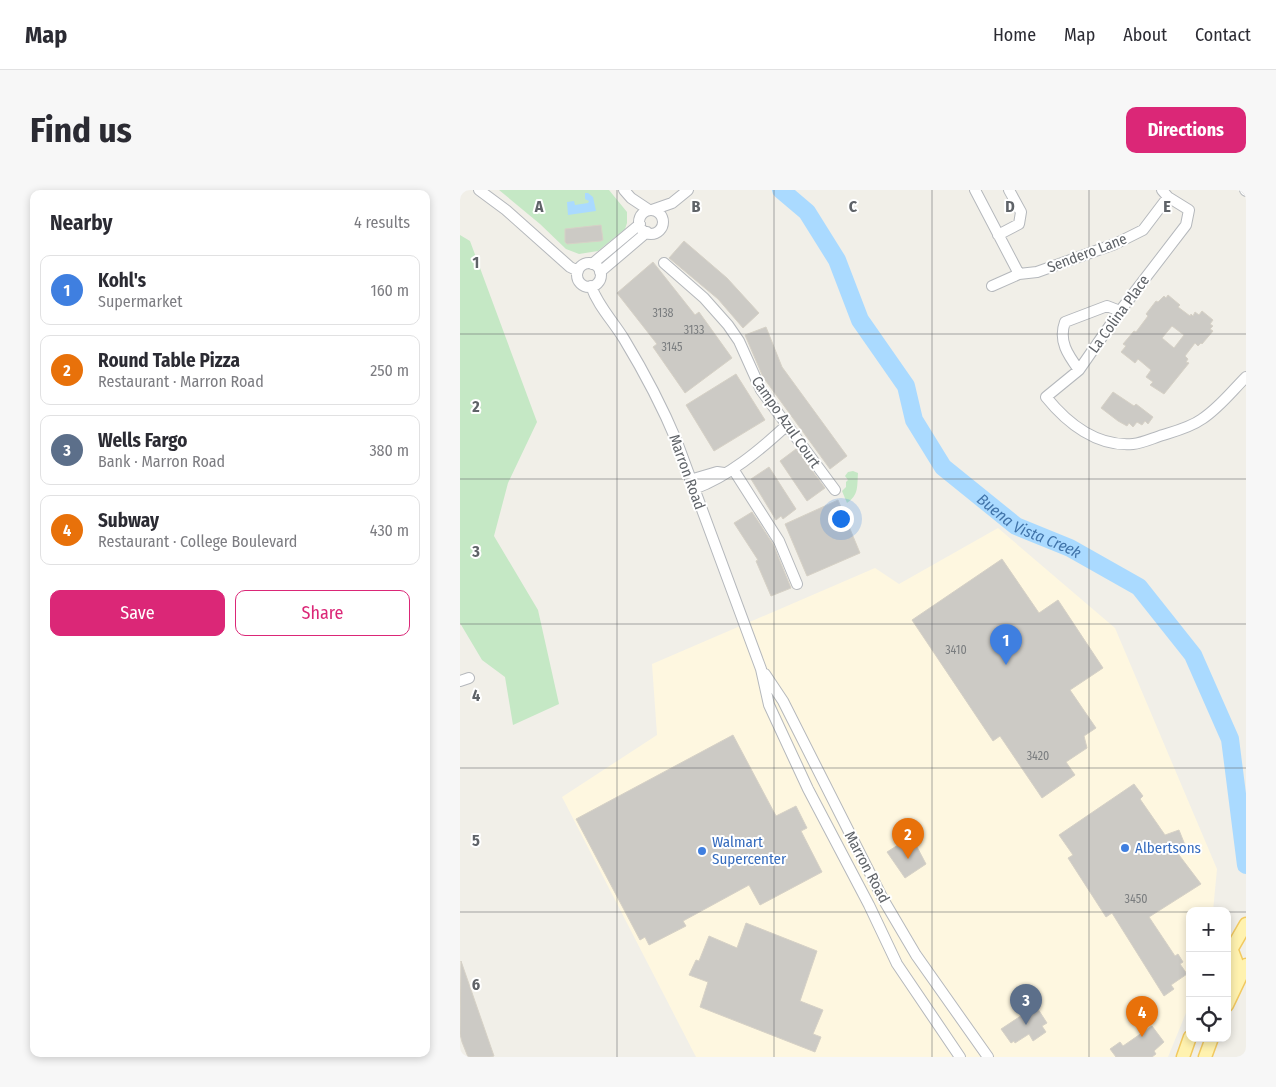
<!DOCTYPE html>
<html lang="en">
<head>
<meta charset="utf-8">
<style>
	body { margin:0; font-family:"Fira Sans Condensed",sans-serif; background:#f7f7f7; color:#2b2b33 }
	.controls { position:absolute; right:15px; bottom:15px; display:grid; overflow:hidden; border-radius:10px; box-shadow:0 2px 8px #0003 }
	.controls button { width:45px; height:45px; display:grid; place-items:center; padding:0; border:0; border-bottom:1px solid #e1e1e2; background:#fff; color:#2b2b33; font:25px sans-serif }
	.you { position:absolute; left:380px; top:328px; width:18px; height:18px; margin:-12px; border:4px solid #fff; border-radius:50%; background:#1a73e8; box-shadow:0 0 0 8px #1a73e833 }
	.badge { display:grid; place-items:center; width:32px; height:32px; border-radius:50%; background:#db2777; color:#fff; font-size:16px; font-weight:700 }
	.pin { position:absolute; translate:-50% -41px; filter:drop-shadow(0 1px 2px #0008) }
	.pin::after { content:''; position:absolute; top:26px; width:18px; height:15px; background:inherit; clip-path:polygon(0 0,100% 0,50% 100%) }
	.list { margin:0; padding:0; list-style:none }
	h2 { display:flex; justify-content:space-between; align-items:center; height:65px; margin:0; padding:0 20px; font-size:21px }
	h2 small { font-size:16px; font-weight:400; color:#7c7c81 }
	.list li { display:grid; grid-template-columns:32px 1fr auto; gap:15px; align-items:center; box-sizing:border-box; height:70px; margin:0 10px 10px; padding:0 10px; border:1px solid #e1e1e2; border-radius:10px }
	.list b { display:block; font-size:19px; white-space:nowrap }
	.list p { margin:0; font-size:16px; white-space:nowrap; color:#7c7c81 }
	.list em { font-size:16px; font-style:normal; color:#7c7c81 }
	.actions { display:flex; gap:10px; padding:15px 20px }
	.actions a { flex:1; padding:11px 0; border:1px solid #db2777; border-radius:10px; text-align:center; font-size:18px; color:#db2777 }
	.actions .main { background:#db2777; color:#fff }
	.icon { flex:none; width:28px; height:28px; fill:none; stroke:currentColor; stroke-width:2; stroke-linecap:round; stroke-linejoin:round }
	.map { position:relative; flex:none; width:786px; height:867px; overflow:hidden; border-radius:10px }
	header { display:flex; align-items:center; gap:30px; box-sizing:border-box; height:70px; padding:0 25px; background:#fff; border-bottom:1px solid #e1e1e2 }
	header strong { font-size:24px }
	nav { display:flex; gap:28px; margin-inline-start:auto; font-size:18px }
	.intro { display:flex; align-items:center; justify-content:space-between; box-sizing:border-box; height:120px; padding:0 30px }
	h1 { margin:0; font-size:35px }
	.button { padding:12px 22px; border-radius:10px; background:#db2777; color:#fff; font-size:18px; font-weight:700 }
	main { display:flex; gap:30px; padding:0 30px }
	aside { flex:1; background:#fff; border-radius:10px; box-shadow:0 2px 8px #0003 }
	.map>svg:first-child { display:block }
	.commercial { fill:#fef7e0 }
	.green { fill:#c5e8c5 }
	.water { fill:#aadaff }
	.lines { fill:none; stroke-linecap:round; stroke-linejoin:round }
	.river { stroke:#aadaff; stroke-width:18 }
	.building { fill:#cccac5; stroke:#d6d1c6; fill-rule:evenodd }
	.minor-casing { stroke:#b5b8bc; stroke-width:12 }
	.major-casing { stroke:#f2c960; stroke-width:15 }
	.minor { stroke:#fff; stroke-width:10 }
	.major { stroke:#fff2af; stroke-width:12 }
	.grid { fill:none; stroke:#5f6368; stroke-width:1; stroke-opacity:0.55 }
	.shop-dot { fill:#3f7fe0; stroke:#fff; stroke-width:2 }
	.labels { text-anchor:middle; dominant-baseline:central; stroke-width:4; stroke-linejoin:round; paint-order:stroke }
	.number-label { font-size:12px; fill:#7a7d7f }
	.street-label { font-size:15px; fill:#5f6368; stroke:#fff }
	.shop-label { font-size:15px; fill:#366cbe; stroke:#fff; text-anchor:start }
	.water-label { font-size:16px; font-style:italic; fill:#4174aa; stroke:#fff }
	.grid-label { font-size:16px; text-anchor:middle; font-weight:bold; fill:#5f6368; stroke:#fff; stroke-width:4; stroke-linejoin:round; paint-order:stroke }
</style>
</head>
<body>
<header>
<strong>Map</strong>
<nav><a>Home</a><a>Map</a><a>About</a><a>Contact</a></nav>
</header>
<div class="intro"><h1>Find us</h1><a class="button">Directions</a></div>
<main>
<aside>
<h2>Nearby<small>4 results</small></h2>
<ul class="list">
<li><span class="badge" style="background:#3f7fe0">1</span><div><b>Kohl's</b><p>Supermarket</p></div><em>160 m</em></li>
<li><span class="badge" style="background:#e8710a">2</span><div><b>Round Table Pizza</b><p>Restaurant · Marron Road</p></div><em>250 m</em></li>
<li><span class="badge" style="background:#5c6f8a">3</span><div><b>Wells Fargo</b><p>Bank · Marron Road</p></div><em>380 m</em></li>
<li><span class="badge" style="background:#e8710a">4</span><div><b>Subway</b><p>Restaurant · College Boulevard</p></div><em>430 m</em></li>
</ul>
<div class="actions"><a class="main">Save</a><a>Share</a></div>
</aside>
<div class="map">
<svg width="786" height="867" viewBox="0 0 786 867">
	<rect width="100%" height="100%" fill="#f1efe8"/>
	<!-- commercial -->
	<path class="commercial" d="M538,338l117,100 102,241 -4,42h-23v92l-22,54h-472l-134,-260 95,-62 -5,-71 223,-96 24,16z"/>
	<!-- green -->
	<path class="green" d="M39,0h110l18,22v11l-2,6 -27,22 -19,3 -13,-5 -26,-25z
		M0,45l10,6 67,181 -29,61 -14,53 44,74 21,94 -46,21 -8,-48 -23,-17 -22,-37z
		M393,281l5,2c-1,13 1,22 -11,30l-5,-12 4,-4v-5l2,-2 -3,-4 3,-4z"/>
	<!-- water -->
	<path class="water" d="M125,3h3l5,4 3,14 -28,4 -1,-13 7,-1 1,4 13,-2 1,-2 -4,-2z"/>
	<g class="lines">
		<!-- river -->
		<path class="river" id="s1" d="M321,0l26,22 30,48 23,60 46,66 8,34 29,47 73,59 54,22 69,39 54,68 37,84 16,126"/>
	</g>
	<!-- building -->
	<path class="building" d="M141,35l2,15 -2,1 -34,3 -2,-2v-13z
		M224,51l43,37 32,35 -16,15 -25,-29 -49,-41z
		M193,72l42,53 4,-3 33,46 -47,35 -32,-46 4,-3 -40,-51z
		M708,105l12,10 -2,2 12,9 1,-2 2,2 2,-4 4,3 3,-4 11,9 -3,4 3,2 -3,3 3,2 -11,13 -1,-1 -3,3 -3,-3 -10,13 3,3 -2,3 3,1 -25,31 -14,-9 3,-3 -7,-5 5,-7 -13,-11 -3,4 -14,-11 5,-6 -3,-2 11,-13 2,1 12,-16 -2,-2 10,-13 2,1 6,-6 2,2zM712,136l12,9 -10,13 -12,-10z
		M306,137l16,40 65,89 -17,13 -67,-92 -18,-42z
		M276,184l29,46 -51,31 -28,-46z
		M653,202l21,14 2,-2 17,13 -5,7 -3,-3 -3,4 -5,-3 -4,5 -4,-4 -2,3 -9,-5 -17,-13z
		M336,259l29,39 -18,13 -27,-40z
		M309,277l27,42 -13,10 -2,-3 -5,4 -25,-41z
		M378,310l22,53 -53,23 -22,-52z
		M292,322l21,32 18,44 -20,8 -15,-35 2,-1 -24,-37z
		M542,369l37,54 19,-13 45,68 -33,22 26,38 -12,8 3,12 -21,14 9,13 -33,23 -42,-62 -7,5 -81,-121z
		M273,545l43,81 20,-10 11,22 -6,3 21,41 -62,33 -11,-20 -66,36 3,5 -37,19 -4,-8 -5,3 -64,-121z
		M674,594l9,12 -3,3 25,36 14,-5 6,15 -9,6 25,33 -52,33 26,39 3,-2 5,8 -3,2 7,10 -16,11 3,4 -10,7 -52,-83 -6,4 -38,-59 5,-3 -14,-20z
		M449,648l5,8 2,-1 10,19 -21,14 -18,-26z
		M286,733l71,28 -17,50 23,9 -10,24 8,3 -6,15 -115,-45 8,-25 -19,-7 7,-15 3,1 10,-25 28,12z
		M1,771l33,95 -4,1h-22l-6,-15 -2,-8z
		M576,816l11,17 -5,3 4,6 -13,9 -4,-7 -14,9 -1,-2 -3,2 -10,-14z
		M692,836l12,16 -10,9 2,3 -4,3h-36l-6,-8 10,-7 3,4z"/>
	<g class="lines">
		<defs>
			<path id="minor" d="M19,0l27,20 64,57 8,4
				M164,0l7,8 18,12
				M515,0l44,84
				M702,0l6,7 21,13 -3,15 -66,86 -41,59 -33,27c21,26 51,50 87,47 10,-1 20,-6 30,-9 13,-4 28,-8 39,-16 17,-11 30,-28 44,-42
				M785,0l1,1
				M192,20l20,-7 16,-13
				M179 32a12 12 0 1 1 24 0a12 12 0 1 1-24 0Z
				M538,45l21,-11 2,-12 -12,-22
				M204,73l40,35 24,27 11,16 22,49 74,100
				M117 85a12 12 0 1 1 24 0a12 12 0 1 1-24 0Z
				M132,74l48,-40
				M140,82l47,-40
				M131,96c7,20 22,35 33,53 20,33 38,67 53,103l84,227 8,36 39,84 61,116 28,59 63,93
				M532,96l27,-12 18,-2 78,-28 28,-14 25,-33
				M619,180c-11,-15 -21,-29 -14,-48l42,-16 13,5
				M273,279l46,72 18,43
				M230,290l27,-8 7,1
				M234,299c35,-13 65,-38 93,-64
				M305,484l18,27 100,198 33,56 72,102
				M0,491l9,-3"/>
			<path id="major" d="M767,767l19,-33
				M767,791l9,-20 -5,-13
				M767,815l19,-40
				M723,867l7,-20
				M745,867l7,-19"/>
		</defs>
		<!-- minor casing -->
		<use href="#minor" class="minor-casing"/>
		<!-- major casing -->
		<use href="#major" class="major-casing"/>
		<!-- minor -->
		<use href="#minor" class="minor"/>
		<!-- major -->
		<use href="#major" class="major"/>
	</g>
	<!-- grid -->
	<path class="grid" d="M157,0v867M314,0v867M472,0v867M629,0v867M0,144h786M0,289h786M0,434h786M0,578h786M0,722h730M767,722h19"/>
	<!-- markers -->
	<g class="shop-dot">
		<circle cx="665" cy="658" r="5"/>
		<circle cx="242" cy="661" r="5"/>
	</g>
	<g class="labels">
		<!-- number labels -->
		<g class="number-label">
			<text x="203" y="123">3138</text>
			<text x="234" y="140">3133</text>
			<text x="212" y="157">3145</text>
			<text x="496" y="460">3410</text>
			<text x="578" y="566">3420</text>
			<text x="676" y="709">3450</text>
		</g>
		<!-- street labels -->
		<g class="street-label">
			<text transform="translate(627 63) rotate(-21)">Sendero Lane</text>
			<text transform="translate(659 124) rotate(-54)">La Colina Place</text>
			<text transform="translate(326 232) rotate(55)">Campo Azul Court</text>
			<text transform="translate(227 282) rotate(70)">Marron Road</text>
			<text transform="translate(407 677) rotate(62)">Marron Road</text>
		</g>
		<!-- shop labels -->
		<g class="shop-label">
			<text x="252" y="652">Walmart<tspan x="252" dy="17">Supercenter</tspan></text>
			<text x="675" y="658">Albertsons</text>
		</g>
		<!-- water labels -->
		<g class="water-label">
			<text stroke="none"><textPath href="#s1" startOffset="431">Buena Vista Creek</textPath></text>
		</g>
	</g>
	<g class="grid-label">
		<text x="79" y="22">A</text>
		<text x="236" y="22">B</text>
		<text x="393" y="22">C</text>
		<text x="550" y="22">D</text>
		<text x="707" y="22">E</text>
		<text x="16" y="78">1</text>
		<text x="16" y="222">2</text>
		<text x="16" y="367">3</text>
		<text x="16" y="511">4</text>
		<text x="16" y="656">5</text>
		<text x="16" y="800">6</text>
	</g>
</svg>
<div class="controls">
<button>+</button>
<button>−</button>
<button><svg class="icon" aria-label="locate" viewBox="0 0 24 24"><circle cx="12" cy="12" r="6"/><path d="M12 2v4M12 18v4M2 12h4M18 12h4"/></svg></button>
</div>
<div class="you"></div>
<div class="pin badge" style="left:546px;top:475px;background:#3f7fe0">1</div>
<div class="pin badge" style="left:448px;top:669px;background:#e8710a">2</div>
<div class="pin badge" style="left:566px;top:835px;background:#5c6f8a">3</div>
<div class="pin badge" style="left:682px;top:847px;background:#e8710a">4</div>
</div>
</main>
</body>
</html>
